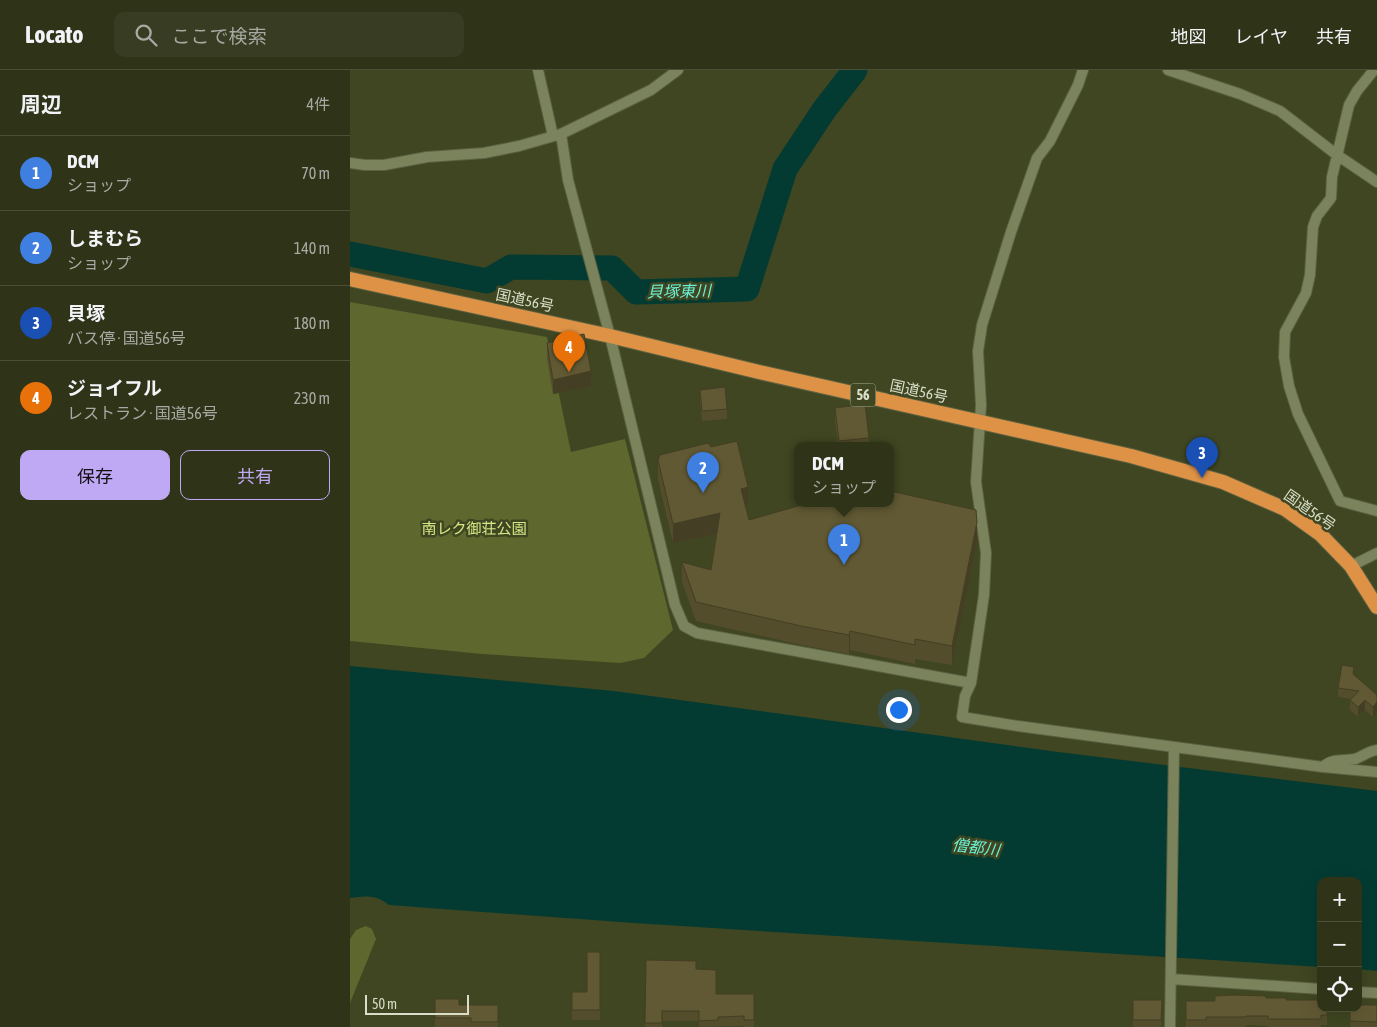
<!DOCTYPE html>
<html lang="ja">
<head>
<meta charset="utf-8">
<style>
	body { margin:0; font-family:"Asap Condensed","Noto Sans JP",sans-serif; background:#373c22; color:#f1f3f6 }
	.controls { position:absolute; right:15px; bottom:15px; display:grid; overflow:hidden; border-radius:10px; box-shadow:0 5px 20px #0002 }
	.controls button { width:45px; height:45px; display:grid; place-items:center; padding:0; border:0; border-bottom:1px solid #4a4f38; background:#2f3419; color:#f1f3f6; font:25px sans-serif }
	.scale { position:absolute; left:15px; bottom:12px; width:104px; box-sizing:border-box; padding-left:5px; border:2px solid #d9dec9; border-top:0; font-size:14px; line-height:18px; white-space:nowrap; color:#d9dec9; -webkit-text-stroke:4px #3f4621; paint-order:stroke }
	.you { position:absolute; left:548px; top:639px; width:18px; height:18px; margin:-12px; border:4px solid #fff; border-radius:50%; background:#1a73e8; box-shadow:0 0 0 8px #1a73e833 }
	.badge { display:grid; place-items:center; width:32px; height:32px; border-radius:50%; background:#bfa8f4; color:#fff; font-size:16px; font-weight:700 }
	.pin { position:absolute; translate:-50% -41px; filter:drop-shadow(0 1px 2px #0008) }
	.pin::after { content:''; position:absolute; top:26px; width:18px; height:15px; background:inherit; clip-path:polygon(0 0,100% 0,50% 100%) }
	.popup { position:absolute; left:444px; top:372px; width:100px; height:65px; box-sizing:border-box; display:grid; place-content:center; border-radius:10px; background:#2f3419; filter:drop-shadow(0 1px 4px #0005); font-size:16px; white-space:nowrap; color:#a7aaa2 }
	.popup b { font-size:19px; color:#f1f3f6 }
	.popup::after { content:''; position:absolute; left:50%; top:100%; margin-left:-10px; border:10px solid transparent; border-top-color:#2f3419 }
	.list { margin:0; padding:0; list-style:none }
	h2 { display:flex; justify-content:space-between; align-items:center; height:65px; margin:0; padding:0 20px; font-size:21px }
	h2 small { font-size:16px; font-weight:400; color:#a7aaa2 }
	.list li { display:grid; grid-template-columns:32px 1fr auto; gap:15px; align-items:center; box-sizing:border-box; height:75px; padding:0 20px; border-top:1px solid #4a4f38 }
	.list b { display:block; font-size:19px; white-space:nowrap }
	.list p { margin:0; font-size:16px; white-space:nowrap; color:#a7aaa2 }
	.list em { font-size:16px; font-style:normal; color:#a7aaa2 }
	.actions { display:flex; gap:10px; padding:15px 20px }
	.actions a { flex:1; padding:11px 0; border:1px solid #bfa8f4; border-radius:10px; text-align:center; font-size:18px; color:#bfa8f4 }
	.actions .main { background:#bfa8f4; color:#111 }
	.icon { flex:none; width:28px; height:28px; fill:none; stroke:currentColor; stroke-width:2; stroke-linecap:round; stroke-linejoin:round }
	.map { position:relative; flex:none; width:1027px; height:957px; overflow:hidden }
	header { display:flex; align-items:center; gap:30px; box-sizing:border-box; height:70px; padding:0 25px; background:#2f3419; border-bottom:1px solid #4a4f38 }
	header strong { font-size:24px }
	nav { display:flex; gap:28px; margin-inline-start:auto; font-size:18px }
	.search { width:350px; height:45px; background:#373c22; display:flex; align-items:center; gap:12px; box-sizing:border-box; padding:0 18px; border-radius:10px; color:#a7aaa2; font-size:19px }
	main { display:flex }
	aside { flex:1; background:#2f3419 }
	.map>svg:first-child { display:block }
	.green { fill:#5d672e }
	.water { fill:#033b32 }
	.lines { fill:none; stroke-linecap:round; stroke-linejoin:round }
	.river { stroke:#033b32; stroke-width:25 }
	.minor-casing { stroke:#5c6140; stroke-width:12 }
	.tertiary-casing { stroke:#5c6140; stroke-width:12 }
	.trunk-casing { stroke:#5c6140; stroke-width:16 }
	.minor { stroke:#7b835d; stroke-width:10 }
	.tertiary { stroke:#7b835d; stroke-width:10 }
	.trunk { stroke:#de9246; stroke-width:14 }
	.wall { fill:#534d2c }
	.shaded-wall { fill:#443e24 }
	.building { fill:#615933; stroke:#443e24 }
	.labels { text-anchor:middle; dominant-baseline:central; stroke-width:5; stroke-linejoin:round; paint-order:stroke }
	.shield { fill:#3f4621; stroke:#abb097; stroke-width:1 }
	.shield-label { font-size:14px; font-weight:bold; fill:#d9dec9 }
	.street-label { font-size:15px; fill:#d9dec9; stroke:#3f4621 }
	.park-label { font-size:15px; fill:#d6e987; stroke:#3f4621 }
	.water-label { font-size:16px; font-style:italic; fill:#6cf1d6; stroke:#3f4621 }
</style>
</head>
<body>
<header>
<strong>Locato</strong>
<div class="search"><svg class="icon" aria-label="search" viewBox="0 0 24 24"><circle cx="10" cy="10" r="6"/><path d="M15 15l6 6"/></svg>ここで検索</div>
<nav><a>地図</a><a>レイヤ</a><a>共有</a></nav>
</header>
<main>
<aside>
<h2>周辺<small>4件</small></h2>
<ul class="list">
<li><span class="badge" style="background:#3f7fe0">1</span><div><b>DCM</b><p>ショップ</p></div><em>70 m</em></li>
<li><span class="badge" style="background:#3f7fe0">2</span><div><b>しまむら</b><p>ショップ</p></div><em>140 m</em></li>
<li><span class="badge" style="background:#1a4fb4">3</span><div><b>貝塚</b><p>バス停 · 国道56号</p></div><em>180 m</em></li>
<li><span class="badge" style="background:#e8710a">4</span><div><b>ジョイフル</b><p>レストラン · 国道56号</p></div><em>230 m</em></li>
</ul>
<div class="actions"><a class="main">保存</a><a>共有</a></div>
</aside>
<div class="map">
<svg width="1027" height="957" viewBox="0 0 1027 957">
	<rect width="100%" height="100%" fill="#3f4621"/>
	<!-- green -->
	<path class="green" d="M0,232l197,35 24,115 54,-13 48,191 -29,28 -24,5 -138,-9 -132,-13z
		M16,856l6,3 4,10 -26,64v-64l6,-9z"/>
	<!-- water -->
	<path class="water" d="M0,596l264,25 444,61 319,39v180l-19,-2v-88h-37v86l-687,-44 -245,-18c-13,-11 -24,-9 -39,-7z"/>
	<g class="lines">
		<!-- river -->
		<path class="river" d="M0,184l137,27 24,-14 101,1 24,24 111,-3 38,-120 39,-59 31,-40"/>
		<defs>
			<path id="minor" d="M188,0l15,66
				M733,0l-5,15 -28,56 -13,17 -26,74 -29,93 -4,26 3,54 -5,77 10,71 -2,42 -13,88 -6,13 -3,21 56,9 305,41 54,5
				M818,0l72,24 40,17 57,44 40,27
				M1024,0l-17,21 -8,14 -17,72 -1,21 -14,18 -4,11 -3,48 -4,18 -21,39 -1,25 5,29 9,28 42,87 37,10
				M211,64l7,46 42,156 65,269 9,21 13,7 274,50
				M0,93l15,2h19l43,-8 57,-4 35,-7 42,-12 90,-44 27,-20
				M974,696c9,-8 20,-5 31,-7 8,-3 14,-8 22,-9
				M821,909l150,10
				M1008,922l19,1
				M820,957l4,-280"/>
			<path id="tertiary" d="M1001,496l26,-13"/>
			<path id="trunk" d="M0,209l260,57 149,36 372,84 92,26 62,27 35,25 31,32 26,41"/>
		</defs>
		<!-- minor casing -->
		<use href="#minor" class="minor-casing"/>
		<!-- tertiary casing -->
		<use href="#tertiary" class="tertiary-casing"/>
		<!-- trunk casing -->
		<use href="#trunk" class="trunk-casing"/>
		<!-- minor -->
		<use href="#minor" class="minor"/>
		<!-- tertiary -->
		<use href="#tertiary" class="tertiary"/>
		<!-- trunk -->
		<use href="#trunk" class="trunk"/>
	</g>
	<!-- wall -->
	<path class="wall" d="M197,273l44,43 -38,8 -6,-36z
		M350,320l27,19v10l-25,2 -2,-21z
		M485,338l34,30v8h-31l-3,-24z
		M308,390l90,46 -2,1 3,13 228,21 -25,124 -37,-6v5l-65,-14 -1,4 -48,-9 -105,-24 -14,-39v-20l29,8 5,-37 -43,10 -15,-63z
		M1004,605l23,20 -4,22 -8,-7 -7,7 -8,-7v-10l1,-1 -13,-2v-9z
		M250,882v68h-28v-28h15z
		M296,890l50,9 20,25h38v33h-10v-1l-45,1v-6h-37v6h-17z
		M916,928l61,10v17h-6v2h-53v-1l-22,-1v2h-60v-26h29z
		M85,929l24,6h39v22h-63z
		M783,930h29l-1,27h-28z
		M1027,935v22h-27v-6z"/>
	<!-- shaded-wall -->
	<path class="shaded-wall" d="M241,301v15l-38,8v-14z
		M398,417v19l-7,2v-19z
		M370,443v20l-47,10v-19z
		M627,452v19l-25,124v-19z
		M500,561v19l-1,4v-19z
		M1015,630v10l-7,7v-10z
		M1027,632v10l-4,5v-10z"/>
	<!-- building -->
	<path class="building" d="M234,264l7,37 -38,9 -6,-37z
		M375,317l2,22 -25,2 -2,-21z
		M515,334l4,34 -30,3 -4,-33z
		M387,371l11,46 -7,2 8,31 56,-16h85v-13l86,19 1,12 -25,124 -37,-7v6l-65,-14 -1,4 -48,-9 -105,-24 -14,-40 29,8 9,-57 -47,11 -15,-64 2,-5 48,-12 3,4z
		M992,595l12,2 -1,7 24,21v7l-4,5 -8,-7 -7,7 -8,-7 9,-9 -21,-3z
		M237,882h13v58h-28v-18h15z
		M296,890l50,1v8l20,1v24h38v26h-10v-4l-26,1v3l-19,1v-10h-37v12h-17z
		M883,925l33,1v2h20v2h35v8h6v7h-6v4h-53v-3h-22v1h-40v3h-20v-19h29v-5z
		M85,929h24v6h39v17h-27v-4h-36z
		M783,930h29l-1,20h-28z
		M1008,935h19v17l-27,-1v-13h8z"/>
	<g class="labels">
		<!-- shield labels -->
		<rect class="shield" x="500.5" y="313.5" width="25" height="23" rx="4"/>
		<g class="shield-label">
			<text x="513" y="325">56</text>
		</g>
		<!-- street labels -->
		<g class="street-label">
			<text transform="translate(175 230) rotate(12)">国道56号</text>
			<text transform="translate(569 321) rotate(12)">国道56号</text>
			<text transform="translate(960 440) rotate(35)">国道56号</text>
		</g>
		<!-- park labels -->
		<g class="park-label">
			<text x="124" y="458">南レク御荘公園</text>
		</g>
		<!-- water labels -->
		<g class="water-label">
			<text transform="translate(329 221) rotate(-1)">貝塚東川</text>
			<text transform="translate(626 777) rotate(7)">僧都川</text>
		</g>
	</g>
</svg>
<div class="controls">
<button>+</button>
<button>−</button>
<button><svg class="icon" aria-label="locate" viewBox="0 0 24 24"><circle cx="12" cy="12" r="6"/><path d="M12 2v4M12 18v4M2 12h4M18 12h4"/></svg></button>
</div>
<div class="scale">50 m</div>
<div class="you"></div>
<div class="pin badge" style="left:494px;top:495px;background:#3f7fe0">1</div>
<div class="popup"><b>DCM</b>ショップ</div>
<div class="pin badge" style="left:353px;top:423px;background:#3f7fe0">2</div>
<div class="pin badge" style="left:852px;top:408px;background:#1a4fb4">3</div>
<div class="pin badge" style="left:219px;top:302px;background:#e8710a">4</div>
</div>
</main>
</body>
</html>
